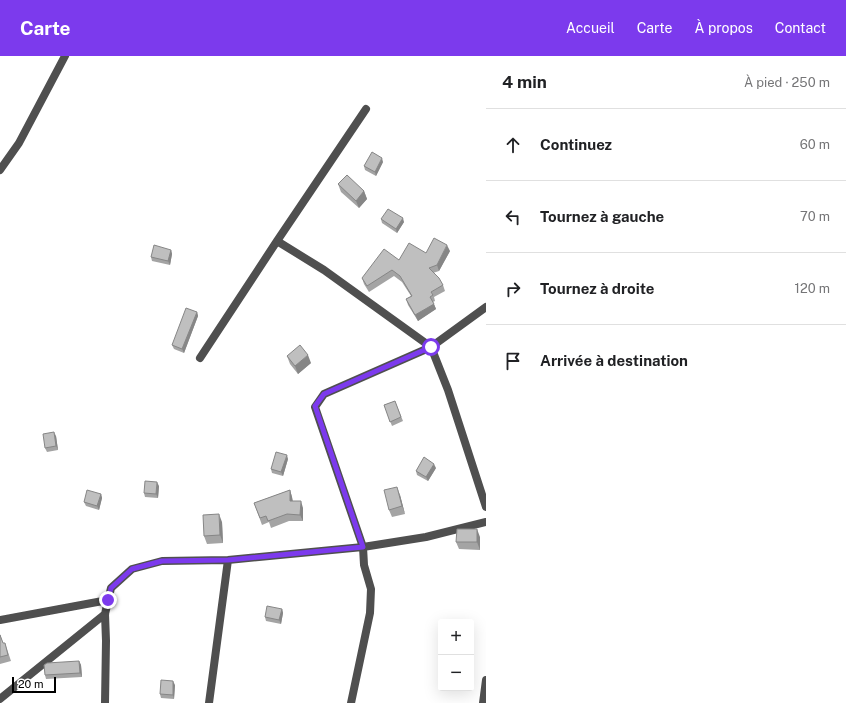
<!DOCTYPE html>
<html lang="fr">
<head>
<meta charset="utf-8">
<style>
	body { margin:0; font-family:"Public Sans",sans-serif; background:#f6f6f6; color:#202124 }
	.controls { position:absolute; right:12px; bottom:12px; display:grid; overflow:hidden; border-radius:4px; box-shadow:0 4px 16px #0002 }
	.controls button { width:36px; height:36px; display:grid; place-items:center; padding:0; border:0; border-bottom:1px solid #e0e0e0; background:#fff; color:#202124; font:20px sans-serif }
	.scale { position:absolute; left:12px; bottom:10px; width:44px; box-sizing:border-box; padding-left:4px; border:2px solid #000; border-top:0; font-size:11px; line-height:14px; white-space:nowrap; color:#000; -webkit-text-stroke:3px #fff; paint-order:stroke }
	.stop { position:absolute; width:12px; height:12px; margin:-9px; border:3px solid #7c3aed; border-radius:50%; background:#fff }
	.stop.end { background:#7c3aed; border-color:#fff; box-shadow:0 1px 4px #0008 }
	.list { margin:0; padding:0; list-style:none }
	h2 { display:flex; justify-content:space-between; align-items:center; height:52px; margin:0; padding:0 16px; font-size:17px }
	h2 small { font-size:13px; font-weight:400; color:#757577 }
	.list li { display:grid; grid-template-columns:26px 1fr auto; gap:12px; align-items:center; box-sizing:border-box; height:72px; padding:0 16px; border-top:1px solid #e0e0e0 }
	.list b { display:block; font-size:15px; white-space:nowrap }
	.list em { font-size:13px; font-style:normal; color:#757577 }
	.icon { flex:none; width:22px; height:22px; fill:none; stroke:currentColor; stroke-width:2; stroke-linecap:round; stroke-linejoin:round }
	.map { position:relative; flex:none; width:486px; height:647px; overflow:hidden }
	header { display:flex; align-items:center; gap:24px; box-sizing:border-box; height:56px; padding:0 20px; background:#7c3aed; color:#fff }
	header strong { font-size:19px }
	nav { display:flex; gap:22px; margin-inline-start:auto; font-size:14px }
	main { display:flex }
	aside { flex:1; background:#fff }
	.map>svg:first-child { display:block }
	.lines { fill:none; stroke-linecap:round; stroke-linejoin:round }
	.minor { stroke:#4f4f4f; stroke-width:8 }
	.wall { fill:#a4a4a4 }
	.shaded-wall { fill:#868686 }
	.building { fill:#bfbfbf; stroke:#868686 }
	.route { stroke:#7c3aed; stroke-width:5 }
</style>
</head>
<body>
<header>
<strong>Carte</strong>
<nav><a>Accueil</a><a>Carte</a><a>À propos</a><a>Contact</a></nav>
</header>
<main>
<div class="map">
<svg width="486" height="647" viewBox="0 0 486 647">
	<rect width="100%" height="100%" fill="#fff"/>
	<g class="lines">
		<!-- minor -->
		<path class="minor" d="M0,114l19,-27 46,-87
			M277,185l47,29 107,77 17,43 38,117
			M200,302l77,-117 89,-132
			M0,564l108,-20
			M0,643l105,-85
			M105,647l1,-62 -1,-27 6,-26 21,-19 30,-8 66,-1 135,-13 63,-10 60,-15
			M209,647l19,-143
			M351,647l19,-90 1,-24 -7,-24 -1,-18 -48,-140 9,-13 107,-47 55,-40
			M483,647l3,-23"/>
	</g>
	<!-- wall -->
	<path class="wall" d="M383,106l-7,14 -11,-6 -1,-4z
		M338,128l26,7 3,8 -8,9 -18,-16z
		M381,163l23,3 -7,11 -15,-10z
		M171,194l1,4 -2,11 -18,-4 -1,-4z
		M450,195l-11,20 -6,2 10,12 2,6 -11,6 1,4 -2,1 3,7 -18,12 -10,-16 -2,-6 5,-3 -9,-14 -8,-6 -25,16 -5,-8 -2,-6 37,-18 27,-7z
		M197,256l1,4 -14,37 -10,-4 -2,-4z
		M287,300l24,7 -13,11 -8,-10z
		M395,345l8,20 -11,5 -8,-21z
		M56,380l2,14 -11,2 -2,-4z
		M288,403l-5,17 -11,-3 -1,-4z
		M436,412l-8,13 -11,-6 -1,-4z
		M159,430l-1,12 -13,-1 -1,-4z
		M290,434l2,7 1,4 10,7v13h-14l-18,7 -2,-6 -7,3 -8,-22z
		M101,438l1,4 -3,12 -13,-4 -2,-4z
		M400,439l5,19 -13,3 -3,-7z
		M222,466l1,21 -16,1 -3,-8z
		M480,481v13l-21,-1 -3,-7z
		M282,553l1,4 -2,11 -15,-3 -1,-4z
		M0,578l3,9h2l6,18 -11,3z
		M79,605l2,4 1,12 -36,2 -1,-4z
		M175,629l-1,14 -13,-1 -1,-4z"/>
	<!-- shaded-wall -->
	<path class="shaded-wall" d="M382,102l1,4 -7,14 -1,-4z
		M364,135l3,8 -8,9 -3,-7z
		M403,162l1,4 -7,11 -1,-4z
		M447,189l3,6 -11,20 -2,-6z
		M171,194l1,4 -2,11 -2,-4z
		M434,248l2,5 -18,12 -3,-6z
		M197,256l1,4 -14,37 -2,-4z
		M308,299l3,8 -13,11 -3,-8z
		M54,376l2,4 2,14 -2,-4z
		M287,399l1,4 -5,17 -2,-4z
		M434,408l2,4 -8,13 -2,-4z
		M157,426l2,4 -1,12 -2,-4z
		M397,431l3,8 5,19 -3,-8z
		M290,434l2,7 1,11 -3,-7z
		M101,438l1,4 -3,12 -2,-4z
		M301,445l2,7v13l-3,-6z
		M219,458l3,8 1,21 -3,-8z
		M477,473l3,8v13l-3,-8z
		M282,553l1,4 -2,11 -2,-4z
		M79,605l2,4 1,12 -2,-4z
		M173,625l2,4 -1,14 -1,-4z"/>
	<!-- building -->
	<path class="building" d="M372,96l10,6 -7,14 -11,-6z
		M347,119l17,16 -8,10 -18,-17z
		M388,153l15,9 -7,11 -15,-10z
		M434,182l13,7 -10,20 -8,3 10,10 4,7 -12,7 2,3 -3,2 4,7 -19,11 -9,-16 6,-3 -12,-20 -8,-6 -25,16 -5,-8 22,-29 15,11 10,-17 17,10z
		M154,189l17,5 -3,11 -17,-4z
		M186,252l11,4 -15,37 -10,-4z
		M300,289l8,10 -13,11 -8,-10z
		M395,345l6,16 -11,5 -6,-17z
		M54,376l2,14 -11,2 -2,-14z
		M276,396l11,3 -6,17 -10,-3z
		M424,401l10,7 -8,13 -10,-6z
		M145,425l12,1 -1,12 -12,-1z
		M397,431l5,19 -13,4 -5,-20z
		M87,434l14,4 -4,12 -13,-4z
		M290,434v11h11l-1,14 -13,-1 -19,7 -2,-5 -6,2 -6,-15z
		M219,458l1,21 -16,1 -1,-21z
		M457,473h20v13h-21z
		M267,550l15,3 -3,11 -14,-3z
		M0,579l3,8h2l3,12 -8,2z
		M79,605l1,12 -35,2 -1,-10 3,-2z
		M161,624l12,1v14l-13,-1z"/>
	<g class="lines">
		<!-- route -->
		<path class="route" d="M108,544l3,-12 21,-19 30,-8 66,-1 135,-13 -48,-141 9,-12 107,-47"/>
	</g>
</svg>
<div class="controls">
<button>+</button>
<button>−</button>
</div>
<div class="scale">20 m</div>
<div class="stop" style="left:431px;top:291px"></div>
<div class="stop end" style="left:108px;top:544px"></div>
</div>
<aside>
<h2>4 min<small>À pied · 250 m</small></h2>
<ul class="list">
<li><svg class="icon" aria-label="ahead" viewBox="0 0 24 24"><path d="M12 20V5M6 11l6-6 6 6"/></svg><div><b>Continuez</b></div><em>60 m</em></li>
<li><svg class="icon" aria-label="left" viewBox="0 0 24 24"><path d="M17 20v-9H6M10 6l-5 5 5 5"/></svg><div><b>Tournez à gauche</b></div><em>70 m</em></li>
<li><svg class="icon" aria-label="right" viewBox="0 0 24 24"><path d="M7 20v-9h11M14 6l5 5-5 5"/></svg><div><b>Tournez à droite</b></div><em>120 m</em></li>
<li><svg class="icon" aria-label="arrive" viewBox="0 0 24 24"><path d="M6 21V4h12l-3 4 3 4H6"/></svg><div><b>Arrivée à destination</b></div></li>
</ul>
</aside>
</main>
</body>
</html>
